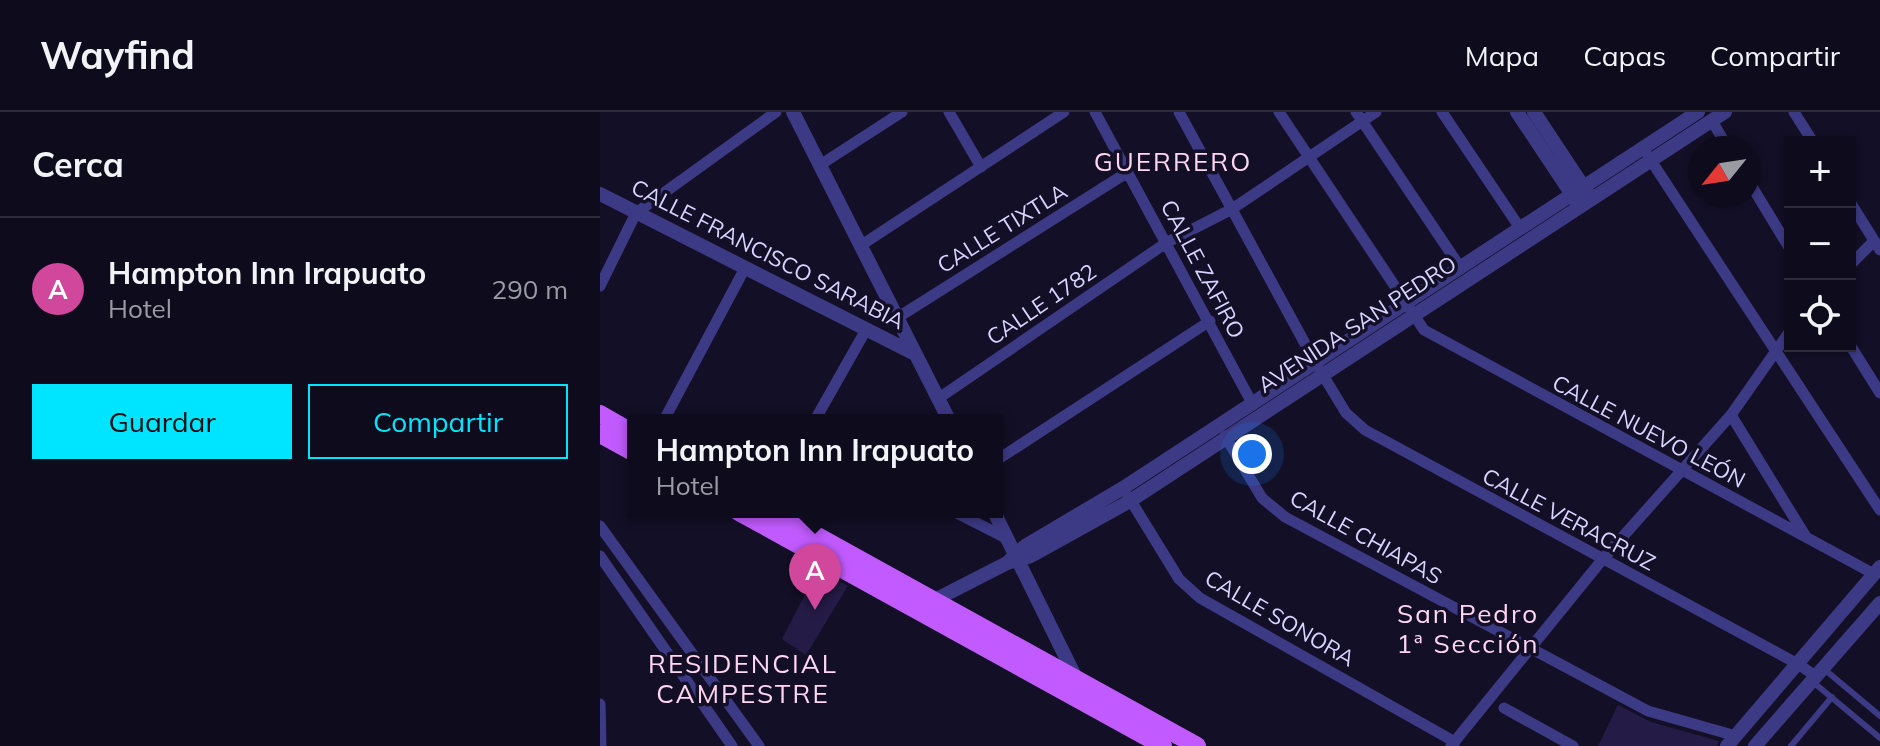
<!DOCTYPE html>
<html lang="es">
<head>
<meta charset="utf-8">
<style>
	body { margin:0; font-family:Mulish,sans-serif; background:#1c1929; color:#f1f3f6 }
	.controls { position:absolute; right:24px; top:24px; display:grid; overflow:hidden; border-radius:0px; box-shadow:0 2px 6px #0004 }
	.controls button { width:72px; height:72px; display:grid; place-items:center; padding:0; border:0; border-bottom:2px solid #2e2b3b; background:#0e0b1c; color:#f1f3f6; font:40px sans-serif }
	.compass { position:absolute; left:1088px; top:24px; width:72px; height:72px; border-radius:50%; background:#0e0b1c; box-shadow:0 2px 6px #0004; rotate:240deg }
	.you { position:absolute; left:652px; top:342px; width:28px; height:28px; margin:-20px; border:6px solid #fff; border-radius:50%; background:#1a73e8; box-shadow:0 0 0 12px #1a73e833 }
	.badge { display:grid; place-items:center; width:52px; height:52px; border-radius:50%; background:#00e5ff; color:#fff; font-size:26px; font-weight:700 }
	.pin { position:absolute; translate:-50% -66px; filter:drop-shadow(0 2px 4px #0008) }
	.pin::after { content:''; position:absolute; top:42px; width:28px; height:24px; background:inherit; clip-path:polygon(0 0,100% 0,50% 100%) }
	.popup { position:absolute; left:27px; top:302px; width:376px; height:104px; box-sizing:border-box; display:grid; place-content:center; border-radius:0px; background:#0e0b1c; filter:drop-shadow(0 2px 6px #0005); font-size:26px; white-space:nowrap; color:#9b9ba3 }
	.popup b { font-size:30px; color:#f1f3f6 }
	.popup::after { content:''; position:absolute; left:50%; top:100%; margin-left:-16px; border:16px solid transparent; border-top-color:#0e0b1c }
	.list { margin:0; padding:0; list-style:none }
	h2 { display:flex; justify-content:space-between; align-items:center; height:104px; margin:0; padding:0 32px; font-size:34px }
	h2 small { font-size:26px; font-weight:400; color:#9b9ba3 }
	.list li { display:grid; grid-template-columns:52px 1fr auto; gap:24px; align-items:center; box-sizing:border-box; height:144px; padding:0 32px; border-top:2px solid #2e2b3b }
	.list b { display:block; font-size:30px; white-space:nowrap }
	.list p { margin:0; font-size:26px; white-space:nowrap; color:#9b9ba3 }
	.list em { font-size:26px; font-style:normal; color:#9b9ba3 }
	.actions { display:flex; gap:16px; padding:24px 32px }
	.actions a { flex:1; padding:18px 0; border:2px solid #00e5ff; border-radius:0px; text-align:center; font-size:28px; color:#00e5ff }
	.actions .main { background:#00e5ff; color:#111 }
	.icon { flex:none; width:44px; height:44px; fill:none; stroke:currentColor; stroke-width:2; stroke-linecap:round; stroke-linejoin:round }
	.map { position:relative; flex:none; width:1280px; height:634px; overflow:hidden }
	header { display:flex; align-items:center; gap:48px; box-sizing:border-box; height:112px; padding:0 40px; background:#0e0b1c; border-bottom:2px solid #2e2b3b }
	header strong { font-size:38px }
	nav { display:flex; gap:44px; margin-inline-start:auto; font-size:28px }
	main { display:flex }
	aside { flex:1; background:#0e0b1c }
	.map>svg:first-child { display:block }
	.building { fill:#241b47 }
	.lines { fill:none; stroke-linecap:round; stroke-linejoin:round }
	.service { stroke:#3d3a85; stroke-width:6 }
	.minor { stroke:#3d3a85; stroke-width:11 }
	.tertiary { stroke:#3d3a85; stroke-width:14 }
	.primary { stroke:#c25bff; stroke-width:18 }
	.labels { text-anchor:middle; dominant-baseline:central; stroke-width:7; stroke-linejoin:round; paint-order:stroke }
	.street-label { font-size:22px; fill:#d9d4ff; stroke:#130f26 }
	.quarter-label { font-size:26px; letter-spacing:2px; fill:#ffd6f0; stroke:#130f26 }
</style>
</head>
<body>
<header>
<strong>Wayfind</strong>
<nav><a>Mapa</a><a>Capas</a><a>Compartir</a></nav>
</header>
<main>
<aside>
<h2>Cerca<small></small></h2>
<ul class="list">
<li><span class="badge" style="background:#d1479c">A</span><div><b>Hampton Inn Irapuato</b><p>Hotel</p></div><em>290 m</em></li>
</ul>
<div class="actions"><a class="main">Guardar</a><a>Compartir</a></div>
</aside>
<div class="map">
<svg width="1280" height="634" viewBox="0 0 1280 634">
	<rect width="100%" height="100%" fill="#130f26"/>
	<!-- building -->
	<path class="building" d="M218,457l30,17 -42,69 -24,-16z
		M1018,593l33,17 68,19 -2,5h-119z"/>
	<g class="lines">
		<!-- service -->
		<path class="service" d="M1224,557l56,47
			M1213,570l67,56
			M1191,634l41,-49"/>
		<!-- minor -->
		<path class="minor" d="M349,0l32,55
			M495,0l157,291
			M579,0l136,250 31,51 19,17 433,234 19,13
			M679,0l145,218 450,244
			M756,0l104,155
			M842,0l78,116
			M1194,0l19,30
			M1112,9l16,27
			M1048,44l232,354
			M220,53l82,-53
			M1148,68l42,69
			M1250,90l30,48
			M260,134l204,-134
			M1250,153l24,-24
			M0,174l36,-73 140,-101
			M297,206l231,-146
			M1250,233l30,48
			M339,286l227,-155 66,-34 144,-97
			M1131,303l75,122
			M64,308l81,-152
			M215,308l52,-92
			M625,324l37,62 23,19 363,194 88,25
			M397,348l213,-139
			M528,384l51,83 21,19 255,144
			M355,400l51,26
			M0,414l159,220
			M0,444l132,190
			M0,592l1,42
			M904,596l69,38
			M851,634l151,-186 129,-145 59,-84"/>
		<!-- tertiary -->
		<path class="tertiary" d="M193,0l156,308
			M917,0l60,90
			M934,0l55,83
			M0,82l315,160
			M394,400l83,168
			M408,450l17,-16 98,-58 575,-376
			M327,492l80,-41 24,-7 99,-55 595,-389
			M1127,634l153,-179
			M1155,634l125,-143"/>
		<!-- primary -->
		<path class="primary" d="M0,302l33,19
			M0,322l33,18
			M139,400l424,234
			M174,400l423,234"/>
	</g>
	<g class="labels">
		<!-- street labels -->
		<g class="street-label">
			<text transform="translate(402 116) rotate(-32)">CALLE TIXTLA</text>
			<text transform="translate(168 142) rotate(27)">CALLE FRANCISCO SARABIA</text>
			<text transform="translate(603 157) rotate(62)">CALLE ZAFIRO</text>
			<text transform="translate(441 192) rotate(-34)">CALLE 1782</text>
			<text transform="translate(757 212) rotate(-33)">AVENIDA SAN PEDRO</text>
			<text transform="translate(1049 319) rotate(28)">CALLE NUEVO LEÓN</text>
			<text transform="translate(969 407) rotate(28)">CALLE VERACRUZ</text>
			<text transform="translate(766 425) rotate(29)">CALLE CHIAPAS</text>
			<text transform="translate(680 506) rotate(30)">CALLE SONORA</text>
		</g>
		<!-- quarter labels -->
		<g class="quarter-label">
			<text x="573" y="49">GUERRERO</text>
			<text x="868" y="501">San Pedro<tspan x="868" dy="30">1ª Sección</tspan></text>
			<text x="143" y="551">RESIDENCIAL<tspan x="143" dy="30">CAMPESTRE</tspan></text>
		</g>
	</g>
</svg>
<div class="controls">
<button>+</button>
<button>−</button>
<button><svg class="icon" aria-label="locate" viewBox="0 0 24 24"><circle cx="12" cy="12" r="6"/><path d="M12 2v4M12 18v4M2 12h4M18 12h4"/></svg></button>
</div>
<svg class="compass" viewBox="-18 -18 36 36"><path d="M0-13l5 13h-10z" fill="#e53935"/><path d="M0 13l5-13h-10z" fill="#9b9ba3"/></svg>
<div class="you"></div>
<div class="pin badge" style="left:215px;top:498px;background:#d1479c">A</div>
<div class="popup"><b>Hampton Inn Irapuato</b>Hotel</div>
</div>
</main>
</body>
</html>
